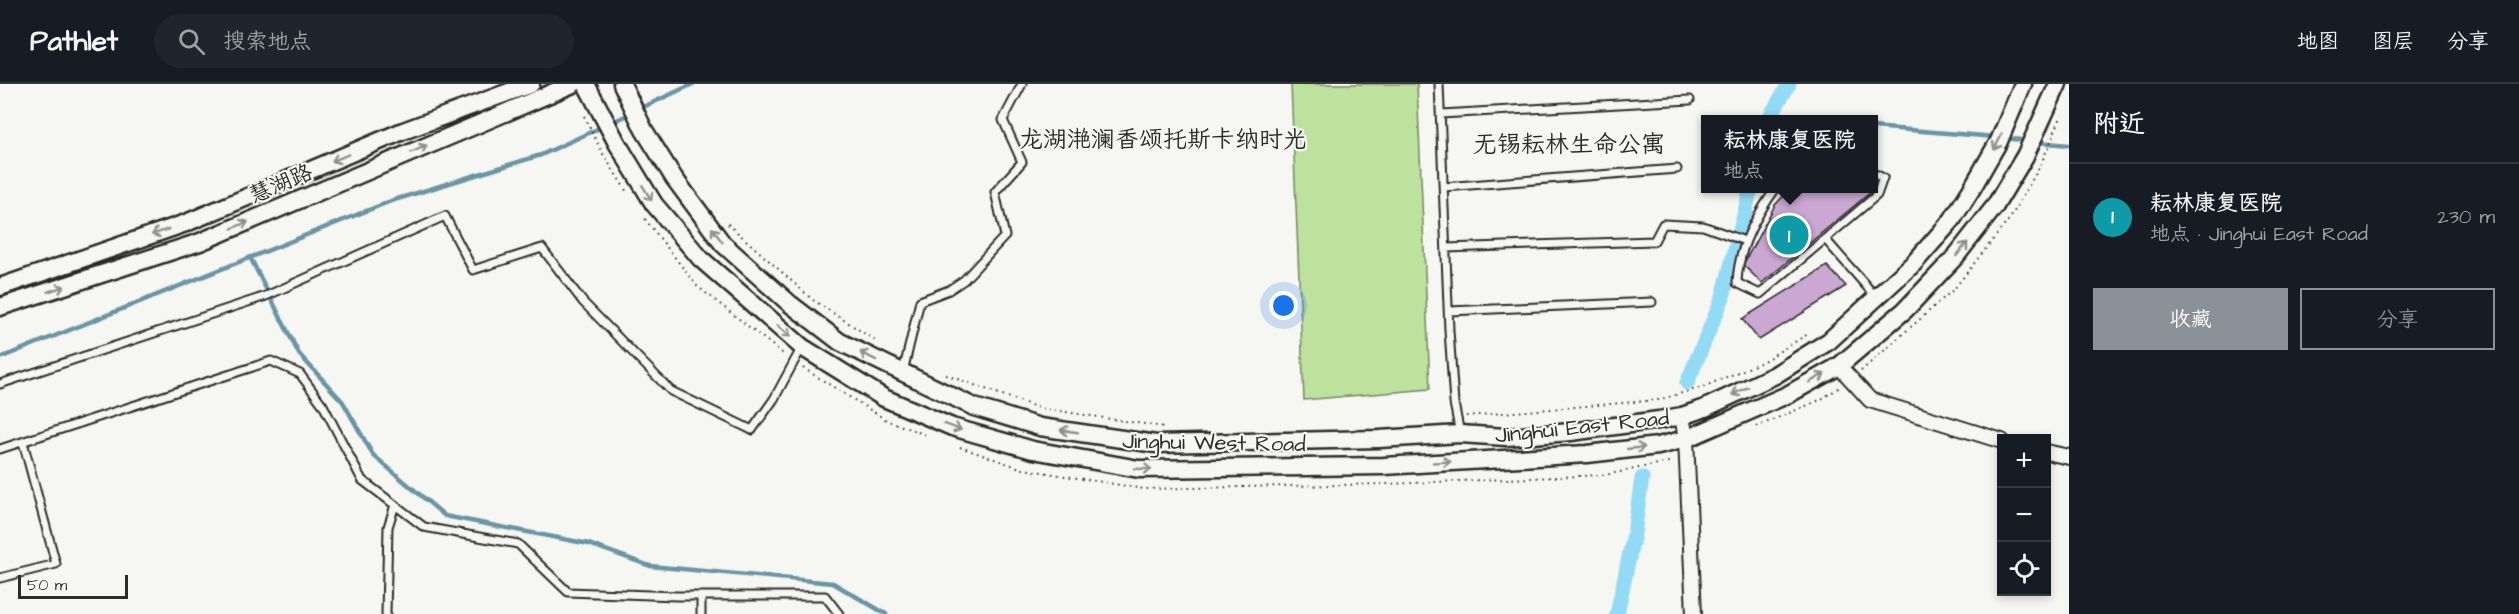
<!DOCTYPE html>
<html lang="zh">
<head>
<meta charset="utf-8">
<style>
	body { margin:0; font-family:"Architects Daughter","LXGW WenKai TC",sans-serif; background:#20242c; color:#f1f3f6 }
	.controls { position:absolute; right:18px; bottom:18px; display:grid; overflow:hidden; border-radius:0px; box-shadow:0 3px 9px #0003 }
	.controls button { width:54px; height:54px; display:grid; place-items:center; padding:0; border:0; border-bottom:2px solid #363941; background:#171b24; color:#f1f3f6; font:30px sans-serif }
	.scale { position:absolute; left:18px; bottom:15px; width:110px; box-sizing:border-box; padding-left:6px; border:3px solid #2b2b2b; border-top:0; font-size:16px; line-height:21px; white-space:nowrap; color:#2b2b2b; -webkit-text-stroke:4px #f6f6f2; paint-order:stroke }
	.you { position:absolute; left:1284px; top:222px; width:21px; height:21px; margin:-15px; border:4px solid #fff; border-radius:50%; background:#1a73e8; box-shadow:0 0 0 9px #1a73e833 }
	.badge { display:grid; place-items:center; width:39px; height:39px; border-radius:50%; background:#8c9099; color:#fff; font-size:20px; font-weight:700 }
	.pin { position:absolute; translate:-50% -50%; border:3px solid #fff; box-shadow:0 2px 6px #0006 }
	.popup { position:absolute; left:1701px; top:31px; width:177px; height:78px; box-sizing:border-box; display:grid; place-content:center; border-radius:0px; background:#171b24; filter:drop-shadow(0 2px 4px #0005); font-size:20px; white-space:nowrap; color:#9ea1a6 }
	.popup b { font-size:22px; color:#f1f3f6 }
	.popup::after { content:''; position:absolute; left:50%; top:100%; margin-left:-12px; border:12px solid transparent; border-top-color:#171b24 }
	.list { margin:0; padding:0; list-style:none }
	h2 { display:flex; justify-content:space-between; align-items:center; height:78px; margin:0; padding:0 24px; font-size:26px }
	h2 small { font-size:20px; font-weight:400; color:#9ea1a6 }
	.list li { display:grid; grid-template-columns:39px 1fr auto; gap:18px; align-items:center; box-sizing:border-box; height:108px; padding:0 24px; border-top:2px solid #363941 }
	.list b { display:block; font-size:22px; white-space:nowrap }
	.list p { margin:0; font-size:20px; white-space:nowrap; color:#9ea1a6 }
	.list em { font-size:20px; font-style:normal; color:#9ea1a6 }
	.actions { display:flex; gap:12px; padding:18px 24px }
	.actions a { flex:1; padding:14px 0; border:2px solid #8c9099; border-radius:0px; text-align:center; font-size:21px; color:#8c9099 }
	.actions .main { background:#8c9099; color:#fff }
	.icon { flex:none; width:33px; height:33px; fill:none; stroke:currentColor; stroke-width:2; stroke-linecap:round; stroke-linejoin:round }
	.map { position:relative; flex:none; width:2069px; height:530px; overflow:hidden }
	header { display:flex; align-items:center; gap:36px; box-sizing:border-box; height:84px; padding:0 30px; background:#171b24; border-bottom:2px solid #363941 }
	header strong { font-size:28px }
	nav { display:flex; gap:33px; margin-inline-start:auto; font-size:21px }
	.search { width:420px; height:54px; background:#20242c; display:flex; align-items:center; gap:15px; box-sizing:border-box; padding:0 21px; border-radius:33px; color:#9ea1a6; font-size:22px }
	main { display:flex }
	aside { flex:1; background:#171b24 }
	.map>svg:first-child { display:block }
	.green { fill:#bde29d; stroke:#748664; stroke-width:1.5 }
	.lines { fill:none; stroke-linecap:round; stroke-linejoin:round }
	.stream { stroke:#6995a4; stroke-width:4.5 }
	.canal { stroke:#93dbf5; stroke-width:15 }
	.building { fill:#caa8d2; stroke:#2b2b2b; stroke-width:1.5 }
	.service-casing { stroke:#2b2b2b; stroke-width:11 }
	.minor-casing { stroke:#2b2b2b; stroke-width:18 }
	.tertiary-casing { stroke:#2b2b2b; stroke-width:21 }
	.path { stroke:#2b2b2b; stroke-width:2; stroke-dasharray:1.5 4.5; stroke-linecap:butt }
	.service { stroke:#f6f6f2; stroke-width:7 }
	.minor { stroke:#f6f6f2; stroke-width:14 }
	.tertiary { stroke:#f6f6f2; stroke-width:16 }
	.oneway { stroke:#90908e }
	.labels { text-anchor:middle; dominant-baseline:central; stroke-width:4.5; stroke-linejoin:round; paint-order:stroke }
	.street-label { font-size:22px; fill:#2b2b2b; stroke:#f6f6f2 }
	.neighbourhood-label { font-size:24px; fill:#2b2b2b; stroke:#f6f6f2 }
</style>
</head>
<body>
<header>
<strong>Pathlet</strong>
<div class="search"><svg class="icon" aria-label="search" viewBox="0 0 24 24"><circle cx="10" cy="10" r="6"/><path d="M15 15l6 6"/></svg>搜索地点</div>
<nav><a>地图</a><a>图层</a><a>分享</a></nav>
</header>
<main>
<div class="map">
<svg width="2069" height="530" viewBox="0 0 2069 530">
	<rect width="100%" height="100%" fill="#f6f6f2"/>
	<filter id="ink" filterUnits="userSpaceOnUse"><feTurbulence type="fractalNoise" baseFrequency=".0167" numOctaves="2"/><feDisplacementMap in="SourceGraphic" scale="12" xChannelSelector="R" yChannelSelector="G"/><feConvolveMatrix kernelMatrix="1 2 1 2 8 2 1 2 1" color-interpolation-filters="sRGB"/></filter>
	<g filter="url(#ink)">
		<!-- green -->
		<path class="green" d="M1291,0h126l13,305 -126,11z"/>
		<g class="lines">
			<!-- stream -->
			<path class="stream" d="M639,25l54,-25
				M1873,43l123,10
				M2004,54l25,3
				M2037,58l32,3
				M250,173l49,97 44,48 30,53 72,61 144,28 61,22 183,17 53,31
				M0,274l391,-157 150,-46 91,-42"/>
			<!-- canal -->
			<path class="canal" d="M1768,36l21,-36
				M1687,299l36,-86 28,-109
				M1617,530l17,-80 8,-56"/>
		</g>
		<!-- building -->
		<path class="building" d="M1791,104h77l4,3 -110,92 -19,-18 32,-60z
			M1827,182l19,20 -87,54 -17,-21z"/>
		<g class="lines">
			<defs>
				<path id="service" d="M1439,0l10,246 5,73 6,31
					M1441,30l249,-14
					M1444,103l233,-18
					M1776,104c-20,28 -38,60 -39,95l23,11 117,-99 6,-17 -10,-5
					M1825,155l51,58
					M1446,164l208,-7 9,-17 40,2 42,15
					M1449,227l203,-9
					M903,288l17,-71 29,-11 15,-10 41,-44 -10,-44 27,-30 -19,-42 19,-36
					M0,300l266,-88 179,-80 28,54 69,-22 41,54 88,89 81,39 22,-31 28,-52
					M0,365l271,-88 29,13 23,31 39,75 62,47 94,17 50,48 109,4h148l14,18
					M0,494l56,-14 -33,-122
					M386,530l2,-87 7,-22
					M701,530v-18"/>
				<path id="minor" d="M1839,282l31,34 132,41
					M1682,332l4,23 8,175
					M2046,368l23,5"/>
				<path id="tertiary" d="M586,0l31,59 37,61 47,55 101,88 82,51 68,29 81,23 106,19 245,-3 203,-12 71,-8 28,-7 103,-45 50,-28 66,-56 51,-54 39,-50 30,-50 33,-72
					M622,0l22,46 30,48 49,66 66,59 51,39 134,65 66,20 116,17 223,-5 81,-5 46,3 65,-5 88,-12 23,-4 23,-8 70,-33 54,-34 85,-78 38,-43 19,-30 28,-49 24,-57
					M0,203l186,-64 217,-92 128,-47
					M0,223l200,-65 373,-158"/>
			</defs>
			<!-- service casing -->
			<use href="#service" class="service-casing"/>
			<!-- minor casing -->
			<use href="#minor" class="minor-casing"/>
			<!-- tertiary casing -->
			<use href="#tertiary" class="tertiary-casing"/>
			<!-- path -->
			<path class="path" d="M584,32l19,38 24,38
				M645,135l52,67 89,70
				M728,140l85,76 63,41
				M803,284l85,53 41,15
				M1861,287l93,-82 57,-72 29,-51 22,-51
				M946,291l93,33 125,19
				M1466,332l192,-16 45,-13 59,-25 46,-28
				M1756,343l64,-27 20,-13
				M960,363l63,22 121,20 244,-5 217,-9 68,-14"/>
			<!-- service -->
			<use href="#service" class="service"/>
			<!-- minor -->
			<use href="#minor" class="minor"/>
			<!-- tertiary -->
			<use href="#tertiary" class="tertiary"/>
		</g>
		<!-- one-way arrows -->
		<defs><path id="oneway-shaft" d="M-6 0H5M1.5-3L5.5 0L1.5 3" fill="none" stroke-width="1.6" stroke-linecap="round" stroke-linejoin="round" transform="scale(1.5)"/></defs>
		<g class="oneway">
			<use href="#oneway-shaft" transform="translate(1998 58) rotate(117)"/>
			<use href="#oneway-shaft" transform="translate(419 65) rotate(-23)"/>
			<use href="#oneway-shaft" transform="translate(340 74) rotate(157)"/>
			<use href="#oneway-shaft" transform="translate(647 109) rotate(59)"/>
			<use href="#oneway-shaft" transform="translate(240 141) rotate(-23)"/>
			<use href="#oneway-shaft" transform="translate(160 148) rotate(161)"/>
			<use href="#oneway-shaft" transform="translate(717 151) rotate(-127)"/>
			<use href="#oneway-shaft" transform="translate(1962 165) rotate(-51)"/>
			<use href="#oneway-shaft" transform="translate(56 205) rotate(-18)"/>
			<use href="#oneway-shaft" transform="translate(784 247) rotate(41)"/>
			<use href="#oneway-shaft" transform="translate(868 272) rotate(-153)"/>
			<use href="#oneway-shaft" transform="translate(1817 294) rotate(-29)"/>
			<use href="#oneway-shaft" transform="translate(1740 307) rotate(155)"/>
			<use href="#oneway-shaft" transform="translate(953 343) rotate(20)"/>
			<use href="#oneway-shaft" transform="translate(1069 347) rotate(-172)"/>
			<use href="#oneway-shaft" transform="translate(1636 364) rotate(-6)"/>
			<use href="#oneway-shaft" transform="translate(1442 378) rotate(-3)"/>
			<use href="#oneway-shaft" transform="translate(1143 385) rotate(3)"/>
		</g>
	</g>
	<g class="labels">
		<!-- street labels -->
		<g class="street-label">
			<text transform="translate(281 100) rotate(-23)">慧湖路</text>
			<text transform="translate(1582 343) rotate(-6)">Jinghui East Road</text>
			<text transform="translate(1214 359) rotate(1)">Jinghui West Road</text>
		</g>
		<!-- neighbourhood labels -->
		<g class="neighbourhood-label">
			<text x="1163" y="56">龙湖滟澜香颂托斯卡纳时光</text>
			<text x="1569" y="61">无锡耘林生命公寓</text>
		</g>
	</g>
</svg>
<div class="controls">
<button>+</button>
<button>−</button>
<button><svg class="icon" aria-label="locate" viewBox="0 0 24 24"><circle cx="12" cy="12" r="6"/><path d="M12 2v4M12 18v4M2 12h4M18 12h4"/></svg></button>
</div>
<div class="scale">50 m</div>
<div class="you"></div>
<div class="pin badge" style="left:1789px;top:151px;background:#0f9aa8">1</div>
<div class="popup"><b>耘林康复医院</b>地点</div>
</div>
<aside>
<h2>附近<small></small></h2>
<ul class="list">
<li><span class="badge" style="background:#0f9aa8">1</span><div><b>耘林康复医院</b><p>地点 · Jinghui East Road</p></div><em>230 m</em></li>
</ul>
<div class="actions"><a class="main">收藏</a><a>分享</a></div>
</aside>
</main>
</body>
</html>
